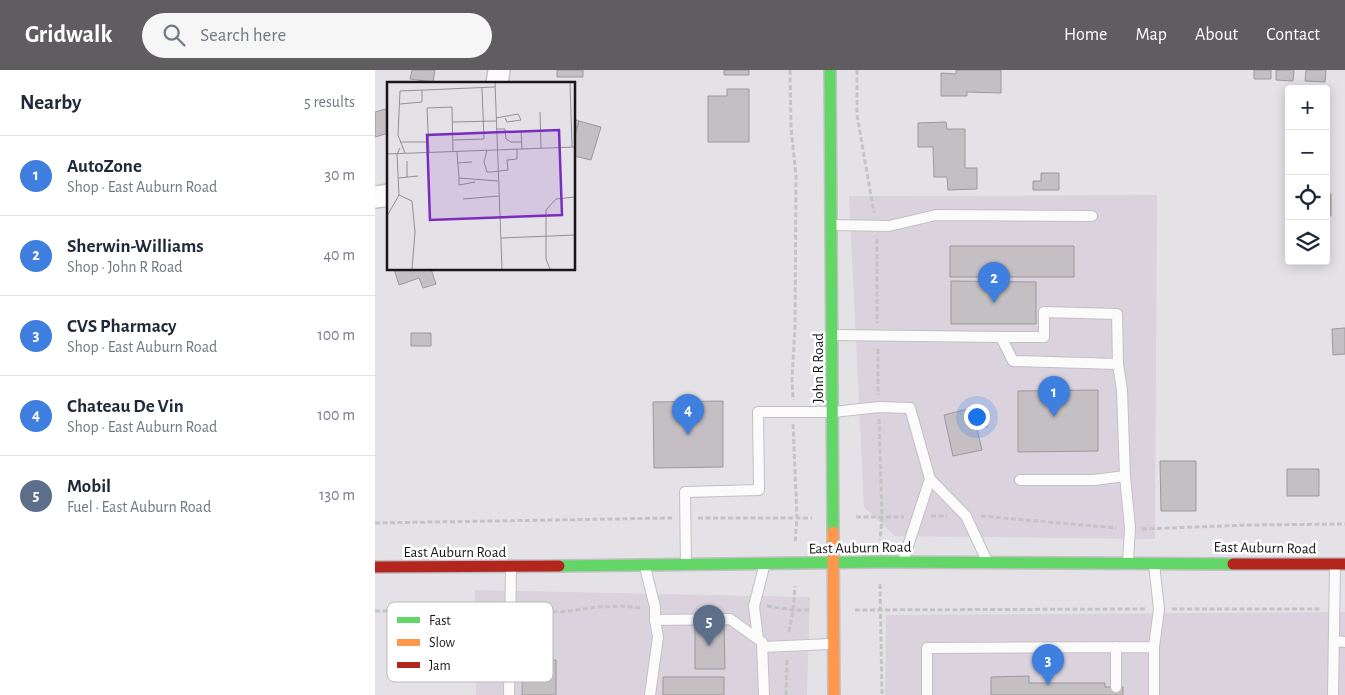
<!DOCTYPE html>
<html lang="en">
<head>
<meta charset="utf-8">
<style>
	body { margin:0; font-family:"Alegreya Sans",sans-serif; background:#f6f6f7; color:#1f2937 }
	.controls { position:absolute; right:15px; top:15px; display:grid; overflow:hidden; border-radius:5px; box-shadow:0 2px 12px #0003 }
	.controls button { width:45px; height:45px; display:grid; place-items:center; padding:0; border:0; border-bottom:1px solid #e0e1e3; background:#fff; color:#1f2937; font:25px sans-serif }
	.you { position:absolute; left:601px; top:346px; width:18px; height:18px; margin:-12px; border:4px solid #fff; border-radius:50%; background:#1a73e8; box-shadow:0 0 0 8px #1a73e833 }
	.badge { display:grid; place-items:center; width:32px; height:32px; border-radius:50%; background:#605d61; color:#fff; font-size:16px; font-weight:700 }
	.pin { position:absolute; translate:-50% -41px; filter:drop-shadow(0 1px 2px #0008) }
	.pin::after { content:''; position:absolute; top:26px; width:18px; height:15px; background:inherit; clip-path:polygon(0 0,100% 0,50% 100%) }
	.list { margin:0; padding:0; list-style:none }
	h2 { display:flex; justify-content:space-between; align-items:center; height:65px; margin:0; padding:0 20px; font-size:21px }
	h2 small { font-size:16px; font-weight:400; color:#747a83 }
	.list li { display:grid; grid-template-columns:32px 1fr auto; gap:15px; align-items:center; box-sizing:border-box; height:80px; padding:0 20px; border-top:1px solid #e0e1e3 }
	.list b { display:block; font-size:19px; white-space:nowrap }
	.list p { margin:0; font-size:16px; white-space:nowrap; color:#747a83 }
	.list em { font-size:16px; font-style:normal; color:#747a83 }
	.icon { flex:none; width:28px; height:28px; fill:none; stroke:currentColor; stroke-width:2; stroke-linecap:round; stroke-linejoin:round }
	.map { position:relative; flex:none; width:970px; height:625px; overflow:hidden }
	header { display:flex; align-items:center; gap:30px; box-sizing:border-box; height:70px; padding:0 25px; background:#605d61; color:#fff }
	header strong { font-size:24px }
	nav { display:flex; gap:28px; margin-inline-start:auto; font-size:18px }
	.search { width:350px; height:45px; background:#f6f6f7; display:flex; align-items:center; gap:12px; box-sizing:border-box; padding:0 18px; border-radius:28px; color:#747a83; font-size:19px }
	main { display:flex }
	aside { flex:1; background:#fff }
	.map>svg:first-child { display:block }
	.built { fill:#dad3de }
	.building { fill:#c3bfc2; stroke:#9c999b }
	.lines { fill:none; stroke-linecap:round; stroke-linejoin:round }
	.lane-casing { stroke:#c3c0c4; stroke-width:12 }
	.street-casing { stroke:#c3c0c4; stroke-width:24 }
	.fast-casing { stroke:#c3c0c4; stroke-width:14 }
	.slow-casing { stroke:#c3c0c4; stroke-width:14 }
	.jam-casing { stroke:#c3c0c4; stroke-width:14 }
	.path { stroke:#c5c4c5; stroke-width:3; stroke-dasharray:5 2.5; stroke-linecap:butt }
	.lane { stroke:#fbfbfb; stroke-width:10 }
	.street { stroke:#fbfbfb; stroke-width:21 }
	.fast { stroke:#63d668; stroke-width:11 }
	.slow { stroke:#ff974d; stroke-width:11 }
	.jam { stroke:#b3261e; stroke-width:11 }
	.labels { text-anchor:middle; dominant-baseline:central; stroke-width:5; stroke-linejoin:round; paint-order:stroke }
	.street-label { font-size:15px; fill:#181619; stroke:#fff }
	.inset-road { fill:none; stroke:#939095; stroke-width:1 }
	.view { fill:#7b2cbf; fill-opacity:0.15; stroke:#7b2cbf; stroke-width:2.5 }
	.inset-edge { fill:none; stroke:#181619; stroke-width:2.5 }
	.key { fill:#fff; stroke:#bab9ba; stroke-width:1 }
	.key-label { font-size:14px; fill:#181619 }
</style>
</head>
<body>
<header>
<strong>Gridwalk</strong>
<div class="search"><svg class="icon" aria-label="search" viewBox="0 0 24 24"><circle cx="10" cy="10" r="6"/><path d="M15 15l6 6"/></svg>Search here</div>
<nav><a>Home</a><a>Map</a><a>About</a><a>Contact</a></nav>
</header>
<main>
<aside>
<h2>Nearby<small>5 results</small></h2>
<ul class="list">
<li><span class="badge" style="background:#3f7fe0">1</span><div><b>AutoZone</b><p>Shop · East Auburn Road</p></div><em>30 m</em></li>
<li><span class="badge" style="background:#3f7fe0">2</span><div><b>Sherwin-Williams</b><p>Shop · John R Road</p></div><em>40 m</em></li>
<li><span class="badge" style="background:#3f7fe0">3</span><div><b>CVS Pharmacy</b><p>Shop · East Auburn Road</p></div><em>100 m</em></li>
<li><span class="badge" style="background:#3f7fe0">4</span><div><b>Chateau De Vin</b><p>Shop · East Auburn Road</p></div><em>100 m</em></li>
<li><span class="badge" style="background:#5c6f8a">5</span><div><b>Mobil</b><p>Fuel · East Auburn Road</p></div><em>130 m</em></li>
</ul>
</aside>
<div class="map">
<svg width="970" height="625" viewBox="0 0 970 625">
	<rect width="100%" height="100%" fill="#e5e2e7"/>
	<!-- built -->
	<path class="built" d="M782,125l-2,344 -260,-3 -31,-29 -15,-311z
		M100,520l335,7 -3,98h-331z
		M970,542v83h-460l1,-80z"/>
	<!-- building -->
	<path class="building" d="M37,0h23l-2,12 -23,-3z
		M182,0h26v7h-26z
		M349,0h25v5h-25z
		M581,0h45v23l-34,-1v4h-26v-23l15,1z
		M879,0h17v9h-17z
		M901,0h18l-1,11 -17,-1z
		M931,0h20l-1,12 -20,-1z
		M352,19h22v53h-41v-46h19z
		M14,38v25l-14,4v-25z
		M199,49l5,2 -4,13 -1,-1z
		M204,51l22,6 -10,33 -17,-4v-16z
		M571,52l1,7h18v39h12v21l-29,1 -1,-13h-13l-1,-30h-15v-24z
		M666,103h18v17h-26v-9h8z
		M951,124h5v22h-5z
		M575,176h124v31h-124z
		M19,199h37l5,15 -13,4 -4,-10 -20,7z
		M576,211l85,1v42h-85z
		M970,258v26l-12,1 -1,-26z
		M36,263h20v13h-20z
		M723,320v61l-80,1v-61z
		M348,331v66l-69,1 -1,-66z
		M597,338l1,4 10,-3 4,18 -10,2 5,21 -29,6 -9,-41z
		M785,391h36v50h-35z
		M912,399h32v27h-32z
		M349,554l1,45h-30v-44z
		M148,590h33v35h-34z
		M654,606v7h76v4h18v8h-132v-18z
		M288,607h61v18h-61z"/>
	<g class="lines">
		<defs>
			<path id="lane" d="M457,155l57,1 47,-11 156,1
				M459,265l167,2 12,24 105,3 -1,-50 -73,-2v25h-43
				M743,294l4,26 3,86 5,52 -2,33
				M555,409l36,37 20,43
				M645,410h74l31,-4
				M311,495l-1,-73 74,-2 -1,-78h75l46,-5 31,1 20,71 -27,82
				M270,497l10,40v13l3,17 -8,58
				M280,550l75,-1 32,23 2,53
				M383,569l-4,-33 10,-39
				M959,571l11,1
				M388,577l68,-3
				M741,577v40
				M134,625l2,-127
				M552,625v-47l227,-1
				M779,625v-48l5,-38 -5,-45
				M958,625l2,-130"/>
			<path id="street" d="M122,14l2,-14
				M0,127l14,-2"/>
			<path id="fast" d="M455,0l3,462
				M184,496l321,-4 353,2"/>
			<path id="slow" d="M458,462l1,163"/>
			<path id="jam" d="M858,494h112
				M0,497l184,-1"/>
		</defs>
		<!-- lane casing -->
		<use href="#lane" class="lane-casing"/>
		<!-- street casing -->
		<use href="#street" class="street-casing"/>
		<!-- fast casing -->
		<use href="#fast" class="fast-casing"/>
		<!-- slow casing -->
		<use href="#slow" class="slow-casing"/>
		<!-- jam casing -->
		<use href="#jam" class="jam-casing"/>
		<!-- path -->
		<path class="path" d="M415,0l1,58 5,48 -1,151 -3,52 1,21
			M482,0v45l17,98
			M502,169v84
			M503,279v46
			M504,349l3,98 -2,23
			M418,354l4,93 -2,26
			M556,446h16
			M606,446l135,12
			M481,447h48
			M323,448h114
			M0,453l297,-5
			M767,459l107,-4 96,-1
			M505,514l2,111
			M392,536l26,4h18
			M797,539h149
			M480,540l291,-1
			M0,541l122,-1
			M148,541l37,1 37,-5 25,-1 19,2
			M414,562l4,-22 2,-24
			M411,625l1,-37"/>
		<!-- lane -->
		<use href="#lane" class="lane"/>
		<!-- street -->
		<use href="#street" class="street"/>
		<!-- fast -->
		<use href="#fast" class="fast"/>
		<!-- slow -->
		<use href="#slow" class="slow"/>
		<!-- jam -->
		<use href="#jam" class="jam"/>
	</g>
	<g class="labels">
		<!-- street labels -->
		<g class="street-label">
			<text transform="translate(443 298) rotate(-90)">John R Road</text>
			<text transform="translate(485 478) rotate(-1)">East Auburn Road</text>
			<text transform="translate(890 478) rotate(1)">East Auburn Road</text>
			<text x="80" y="482">East Auburn Road</text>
		</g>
	</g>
	<!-- overview -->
	<g transform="translate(12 12)">
		<rect width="188" height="188" fill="#e5e2e7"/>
		<path class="inset-road" d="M108,0l7,187M183,0l2,65M13,22l22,-2v-12M153,30l1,36M109,36l22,-4 3,6 -14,2 -2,-4M65,40l44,-1M109,47h9l1,10 5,3h10M134,48l1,19M66,58l31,-1 -2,-51M13,60h28M100,68l-3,12 3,10h4l17,-2 -1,-10 10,-1v-10M42,70l-2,-44 25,-1 1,45M70,70l2,26M18,71l-7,-18 2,-44 95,-4M0,72l188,-7M20,79v16M70,81l15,-1M12,96l19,-2M88,100l-16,3v-7l39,3M12,113l13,6 3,31 -3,37M76,117l36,-3M0,134l12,-21 -2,-41 3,-6M114,156l74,-3M163,187l-4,-10v-49l10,-11 19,-2"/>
		<path class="view" d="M172,48l3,85 -132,5 -3,-85z"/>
		<rect width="188" height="188" class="inset-edge"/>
	</g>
	<!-- legend -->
	<rect x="12" y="532" width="166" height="80" rx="8" class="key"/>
	<rect x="22" y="547" width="23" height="6" fill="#63d668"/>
	<rect x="22" y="569" width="23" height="7" fill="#ff974d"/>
	<rect x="22" y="592" width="23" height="6" fill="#b3261e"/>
	<g class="key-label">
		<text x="54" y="555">Fast</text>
		<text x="54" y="577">Slow</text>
		<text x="54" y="600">Jam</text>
	</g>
</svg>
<div class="controls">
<button>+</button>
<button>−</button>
<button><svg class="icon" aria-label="locate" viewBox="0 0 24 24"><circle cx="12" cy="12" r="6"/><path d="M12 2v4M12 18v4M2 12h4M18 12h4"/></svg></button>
<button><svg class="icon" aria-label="layers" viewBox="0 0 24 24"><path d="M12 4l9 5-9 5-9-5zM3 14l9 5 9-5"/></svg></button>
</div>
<div class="you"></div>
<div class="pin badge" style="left:679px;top:347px;background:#3f7fe0">1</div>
<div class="pin badge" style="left:619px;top:233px;background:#3f7fe0">2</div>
<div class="pin badge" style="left:673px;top:615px;background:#3f7fe0">3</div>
<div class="pin badge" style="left:313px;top:365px;background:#3f7fe0">4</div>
<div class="pin badge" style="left:334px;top:576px;background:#5c6f8a">5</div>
</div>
</main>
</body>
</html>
